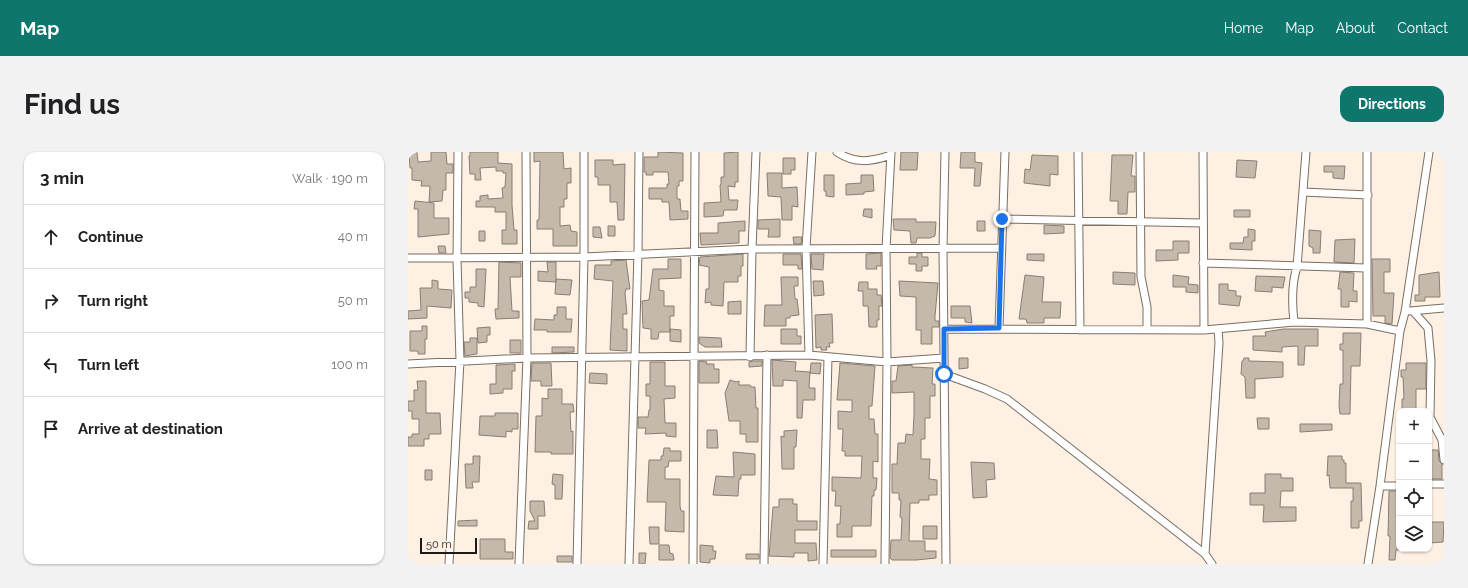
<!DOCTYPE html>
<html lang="en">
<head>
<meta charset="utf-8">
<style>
	body { margin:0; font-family:Raleway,sans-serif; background:#f2f2f2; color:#202124 }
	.controls { position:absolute; right:12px; bottom:12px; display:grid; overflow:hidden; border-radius:8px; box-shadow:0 1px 3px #0004 }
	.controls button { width:36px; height:36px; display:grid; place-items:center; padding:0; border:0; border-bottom:1px solid #e0e0e0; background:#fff; color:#202124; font:20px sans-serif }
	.scale { position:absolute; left:12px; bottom:10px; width:57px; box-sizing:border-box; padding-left:4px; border:2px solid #1f1a15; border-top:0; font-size:11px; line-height:14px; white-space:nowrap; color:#1f1a15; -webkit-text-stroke:3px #fef0e3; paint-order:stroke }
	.stop { position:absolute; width:12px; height:12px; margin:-9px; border:3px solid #1a73e8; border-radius:50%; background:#fff }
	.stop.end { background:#1a73e8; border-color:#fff; box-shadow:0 1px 4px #0008 }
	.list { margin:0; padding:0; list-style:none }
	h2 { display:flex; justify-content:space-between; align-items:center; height:52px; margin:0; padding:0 16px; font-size:17px }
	h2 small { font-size:13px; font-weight:400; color:#757577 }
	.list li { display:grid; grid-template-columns:26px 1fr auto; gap:12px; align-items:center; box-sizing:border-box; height:64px; padding:0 16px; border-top:1px solid #e0e0e0 }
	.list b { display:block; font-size:15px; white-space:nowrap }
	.list em { font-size:13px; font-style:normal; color:#757577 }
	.icon { flex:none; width:22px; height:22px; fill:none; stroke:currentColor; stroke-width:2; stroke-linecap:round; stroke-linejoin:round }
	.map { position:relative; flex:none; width:1036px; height:412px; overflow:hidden; border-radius:12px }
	header { display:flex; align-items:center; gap:24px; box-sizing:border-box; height:56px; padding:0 20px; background:#0f766e; color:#fff }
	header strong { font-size:19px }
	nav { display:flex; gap:22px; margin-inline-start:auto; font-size:14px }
	.intro { display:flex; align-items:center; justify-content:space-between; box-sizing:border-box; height:96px; padding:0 24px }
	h1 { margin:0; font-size:28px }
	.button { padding:10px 18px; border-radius:12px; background:#0f766e; color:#fff; font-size:14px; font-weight:700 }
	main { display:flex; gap:24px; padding:0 24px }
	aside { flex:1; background:#fff; border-radius:12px; box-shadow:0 1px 3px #0004 }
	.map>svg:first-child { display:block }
	.building { fill:#c5b9ab; stroke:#8a7e72 }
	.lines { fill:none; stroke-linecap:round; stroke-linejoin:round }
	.street-casing { stroke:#7a6f63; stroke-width:9 }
	.street { stroke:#fff; stroke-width:7 }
	.route { stroke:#1a73e8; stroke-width:5 }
</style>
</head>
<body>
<header>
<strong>Map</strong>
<nav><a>Home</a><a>Map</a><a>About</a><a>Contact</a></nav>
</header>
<div class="intro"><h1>Find us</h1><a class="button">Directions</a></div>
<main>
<aside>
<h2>3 min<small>Walk · 190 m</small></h2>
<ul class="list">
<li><svg class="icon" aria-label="ahead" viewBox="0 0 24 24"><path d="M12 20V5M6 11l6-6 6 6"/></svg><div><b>Continue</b></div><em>40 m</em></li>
<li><svg class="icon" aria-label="right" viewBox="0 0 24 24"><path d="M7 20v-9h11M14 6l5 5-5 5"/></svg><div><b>Turn right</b></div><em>50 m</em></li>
<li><svg class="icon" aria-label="left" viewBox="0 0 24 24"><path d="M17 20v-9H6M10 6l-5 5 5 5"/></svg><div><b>Turn left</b></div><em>100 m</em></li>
<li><svg class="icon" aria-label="arrive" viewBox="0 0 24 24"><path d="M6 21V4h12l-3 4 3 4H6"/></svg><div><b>Arrive at destination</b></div></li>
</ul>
</aside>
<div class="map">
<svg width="1036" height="412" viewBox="0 0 1036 412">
	<rect width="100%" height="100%" fill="#fef0e3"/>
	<!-- building -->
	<path class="building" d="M1,0h8l1,10 13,-1v-9h15l1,12h6v9h-7v17h-3l-1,11 -13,1 1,-16h-9l1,-5 -10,-1v-12h-2z
		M62,0h28v11l14,1v41l2,25h3v14h-15v-14h4v-18h-11v-5h-19v-6h4v-5l8,-1v4l15,-1 -1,-10 3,-1 1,-14h-3v-2h-7v-4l-16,1 1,12h-6v-6h-5l-1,-18h1z
		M126,0h29l1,17 7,-1v15h-4v16h-3v8h-4v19l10,-1 1,6 6,1v14h-24v-17h-16v-9h2l1,-59 -6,1z
		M250,0l25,1v28h-4v5h-2v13h3l1,12h7v8l-18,1 -1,-18h-7v-3h-13v-11h18v-4h2l-1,-12h-15v3h-7v-3h-2v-15h14z
		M330,0v30h-3v5l-7,-1 1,14h9l-1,10h-13l-1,6 -19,1v-14l17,-1 -1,-17 1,-1v-7h3v-24z
		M493,0h17l-1,18h-17z
		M553,0h14v10l7,1 -2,23h-6l1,-18h-15z
		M624,3l26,1v19l-8,-1v12l-26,-3 1,-14 5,1z
		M704,3h21l-2,21h4v16h-7l-1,22h-9v-13h-8z
		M375,6h12v12h-4v4h-8z
		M187,8h18v5l12,-1 -1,56h-6l-1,-18h-7v-17h-12v-8h-3z
		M829,8l20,1 -2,17 -19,-1z
		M916,14h21l-1,13 -11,-1v-6h-9z
		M359,21h15v15l15,-1 1,20 -6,-1v14h-10l-1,-23 -13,-1z
		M416,23h10v22l-8,-1v-5h-2z
		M453,23h12l1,16 -10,1v2l-18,1v-11l15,-1z
		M7,49l19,2v15h15v16l-31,3v-28h-4z
		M456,57h8v9l-9,-2z
		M826,58h16v7h-16z
		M372,67v18h-12l1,-8h-11v-9z
		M485,67h23v3h20l-1,14 -5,2h-13l-1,5h-5l-1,-12 -16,-1z
		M337,69v10h-6v12l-38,2 -1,-12h18v-10z
		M569,69h8v10h-8z
		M636,73l20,1v7l-20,1z
		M200,74h7v10h-7z
		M185,75h7l2,11 -9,-1z
		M840,77l7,1v11h-3v9l-22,-1v-6h13l1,-6h4z
		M901,78l12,1 -1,22h-7v-5l-4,-2z
		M71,79h6v10h-6z
		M385,85h9l-1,7h-7z
		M947,87l-1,24 -20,-1 1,-22z
		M765,89h16v12h-11v7l-22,1v-11h17z
		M30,94h7l1,7h-7z
		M473,101v13h-5l1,3h-11v-15z
		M509,101h5v4h6v9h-6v5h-6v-7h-7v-7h8z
		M335,102v12h-2v10h-3v6h-14l-1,24 -12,-1v-3l-6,1 1,-14h3v-22l-10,-2 1,-8z
		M375,102h18l1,15h-4v-4h-15z
		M403,102h13l-1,16 -11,-1z
		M619,102h17v7l-17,-1z
		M260,107h13v19l-22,1v11l5,1v15h10v10h-4v16h-11l-1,7h-7v-10l-8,-1 -1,-27 7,-1 4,-31h15z
		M964,107h18v13h-6v21h10l-2,31 -7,-1v-7h-12z
		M218,108l4,29h-4l-1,4 2,21h-4v15h4v22l-17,-1 3,-69 -19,-2 1,-14h16v-4z
		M91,110l22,1v14h-11l2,34h7v7l-23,1 -1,-10h3z
		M139,110h9v20l-18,-1v-10l10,1z
		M68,117h10l-2,38 -6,-1v-3l-9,-1v-4h-4v-6h5v-5h6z
		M705,120l22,1v12l-22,-1z
		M932,120l14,1 -1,18h4v11l-8,-1v6h-8v-18h-3z
		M1031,120l1,25h-15v4h-10v-6h4v-20z
		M617,123l19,2 -2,25h19l-1,16h-16v5h-17l-1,-4h-7z
		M765,123l16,2 -1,7 10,1v8l-12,-1v-5h-13z
		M848,124l29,1 -2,11 -11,-1v5l-17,-1z
		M373,125h17v9h-4l1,13h2l2,16 -9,1v2h-4v8h-22l1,-21h17z
		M148,127l16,1 -2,15 -15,-1z
		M24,128l6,1v8l14,1 -1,18 -24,-2v12l-19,1v-8l13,-1 -1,-22h12z
		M405,129h10l1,14 -10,1z
		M491,129l39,2 -3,33v5h4v6h-7v17h-11v-14h-5v-33l-16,-1z
		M451,130h9v7h9v6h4l1,11h-3v14h-2v7h-8l-1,-21h-5v-15h-5z
		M811,132h9v6l8,1v5h5l-2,10 -20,-2z
		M333,149v13h-13v-12z
		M543,154h19l2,17 -7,-1v-4h-14z
		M149,155h9v12h6l-1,13h-24v-2h-13l1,-11 19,1v-5h3z
		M424,162l1,29h-4l1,4h-4l1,3h-6v-3l-5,1 -1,-33z
		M14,174h5v13h-2v15h-7v-3h-8v-20h12z
		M82,175v8h-3v7l-9,1 -1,-15z
		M262,177l11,1v12l-11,-1z
		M373,177h16v7h4v8h-20z
		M876,177h34v17h-13l-1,19h-6v-19l-16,1v5l-29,-2v-14h13l-1,-4z
		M935,181h18l-1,33h-9l-1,48h-10l-1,-8 1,-22h3v-34h-3v-6h3z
		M291,185l22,1 1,9h-17l-6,-4z
		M62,186h7v16l-12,2 -1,-14h6z
		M102,188h11v13h-11z
		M144,195h22v5l-22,1z
		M551,206h9v10l-9,1z
		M836,206h5v3l34,1v15l-28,2v19h-9l-1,-21 -4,-3 1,-13h1z
		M364,208l24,2 -1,9 15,1 -1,16h6v12h-12l-1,18h-5v-37l-14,-1v6h-10z
		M291,209l8,1 -1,2h8v5h5v14h-20z
		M345,209h9v5l-13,1v-5z
		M242,210h15v24h10v12l-11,1 1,24h11v14l-10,-1v-3l-21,1 1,-6h-8v-11h10l1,-7h1v-14h-4v-12h4z
		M124,211h19l1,23h-11v-5h-10z
		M403,211h10l-1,11 -10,-1z
		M432,211l35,3 -3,40h-3v13h5l1,15h3v28l-5,-1v17h4l-1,12h-2v6h-2l-1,30h-19v11h-15v-13h3l1,-18h-6l1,-15h-4v-14l29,1 1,-22h-17v-5h-3l1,-22h-5v-18l14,1v-12h-15z
		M998,211h20v26h-10v22h-14v-12h2l-1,-22h-2v-7h5z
		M107,212v7h-3v18h-9v4l-13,1v-10h6v-19z
		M504,213v2l21,1 -1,16h3v12h-5v22h-5v21h-4v20h9l-1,20 8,1v15h-8v5h-10v3h-9l-1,38h16v10h11v7l-20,2h-24l-2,-2 1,-18h10l1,-22 -2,-1 1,-17h-2v-7h-7v-29h5l1,-21h7l1,-9 7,1 1,-20v-23l-22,1v-12h4l2,-15z
		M182,221l17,1v10l-18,-1z
		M322,228l6,2 3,-1v4h11l1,2h4l1,21h2v34h-12v-8h-6v-13h-11l-4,-28z
		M9,229h9v32h14l1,21h-12v5h-5v7h-16v-9h4v-3h7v-15h-7v-8h-4v-10h6v-11h4z
		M140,237h14v15h11l1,8h-4l1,20 2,-1v23h-22v-2h-16l1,-36h6v-18l6,1z
		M87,261h23v16h-6v3l-6,-1v6l-27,-2 1,-19h15z
		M849,266h12v11h-11z
		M892,272h32v6l-32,2z
		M299,278h10l1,18h-11z
		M389,278l-1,17h-2v22h-12l-1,-33 3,1v-6z
		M256,296h6v3h11v10h-12l-1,6h-3v12h15v27l1,5h3v21l-19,-1 1,-29h-19l2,-42h12v-4h2z
		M1021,298h9l1,11 3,3v15h-13z
		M325,300l22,2v21h-14v4h-2l-1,17 -25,-1 3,-19 18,1z
		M65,304h7l-1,26h-7l1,6h-7l-1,-24h8z
		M920,304h14v4h2v3h2v20h15l1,38h-3v7h-8v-27h2v-13h-23l-1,-13 -2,1z
		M563,310l23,1 1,16 -9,1 1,17 -14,1z
		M17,318h7v10h-7z
		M145,322l10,1 -1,24h-7v-14l-3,-1z
		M857,322h16v4h12v13h-12l-1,16h16v14l-33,1 1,-17h-14v-12h15z
		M981,339h9l1,59h-3l-1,10h-6l1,-24h-2z
		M371,347h14v5h4v17h20v9h-22v13h21l1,17 -9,1v-8h-14v4l-25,-1 4,-49h6z
		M122,349h14l1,15h-7v13h-10l1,-8h6l-5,-10z
		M69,368v6h-19v-5z
		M1021,370h15l-1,20 -14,1z
		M515,374h14v13h-14z
		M241,375h10v17h-9z
		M72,387h25v13h8v7h-33z
		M251,393h10l1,8 3,1 1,6h-15z
		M292,393l13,1v5h3l-1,8h-5v4l-10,-1z
		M423,398h45v7h-45z
		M231,401h7l-1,11h-6z
		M338,402h13v5h-13z
		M149,404h15v6h-15z"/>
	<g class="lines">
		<defs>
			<path id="street" d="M429,0c18,12 34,10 54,3
				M537,0l-2,97 3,315
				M670,0l2,178
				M732,0l1,125 6,30v23
				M795,0l1,178
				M959,0v172
				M895,40l65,3
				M594,67l201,4
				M0,106l176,-1 168,-8 249,-1
				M795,111l163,5
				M1002,159l34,-3
				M1005,159l15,17 3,33 -1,56 12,23 2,20
				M886,170c-2,-18 -3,-37 3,-55l9,-115
				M591,176l6,-176
				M536,177l260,1 90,-8 73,2 33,7
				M401,203l-3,-107 6,-96
				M342,205l2,-108 4,-97
				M0,212l119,-6 282,-3 78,7 57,-4
				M536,222l41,15 22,10 198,155 7,10
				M1021,332h15
				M972,334h19
				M797,402l14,-211 -1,-14
				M41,412l11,-203 -3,-102 1,-107
				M111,412l8,-206 -1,-206
				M169,412l7,-307v-105
				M221,412l9,-311 1,-101
				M285,412l2,-412
				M356,412l3,-209
				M415,412l5,-207
				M477,412l2,-202 -1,-113 5,-97
				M960,412l12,-78 20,-155 5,-19 24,-160"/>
		</defs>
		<!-- street casing -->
		<use href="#street" class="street-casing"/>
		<!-- street -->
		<use href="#street" class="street"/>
	</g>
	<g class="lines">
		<!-- route -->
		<path class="route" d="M536,222v-45l55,-1 3,-109"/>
	</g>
</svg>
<div class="controls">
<button>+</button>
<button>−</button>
<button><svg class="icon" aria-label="locate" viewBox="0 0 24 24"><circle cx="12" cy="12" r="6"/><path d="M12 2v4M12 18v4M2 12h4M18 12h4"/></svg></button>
<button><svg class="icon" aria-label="layers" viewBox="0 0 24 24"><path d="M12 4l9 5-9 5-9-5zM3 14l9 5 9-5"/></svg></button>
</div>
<div class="scale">50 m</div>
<div class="stop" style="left:536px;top:222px"></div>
<div class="stop end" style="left:594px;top:67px"></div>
</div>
</main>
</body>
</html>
